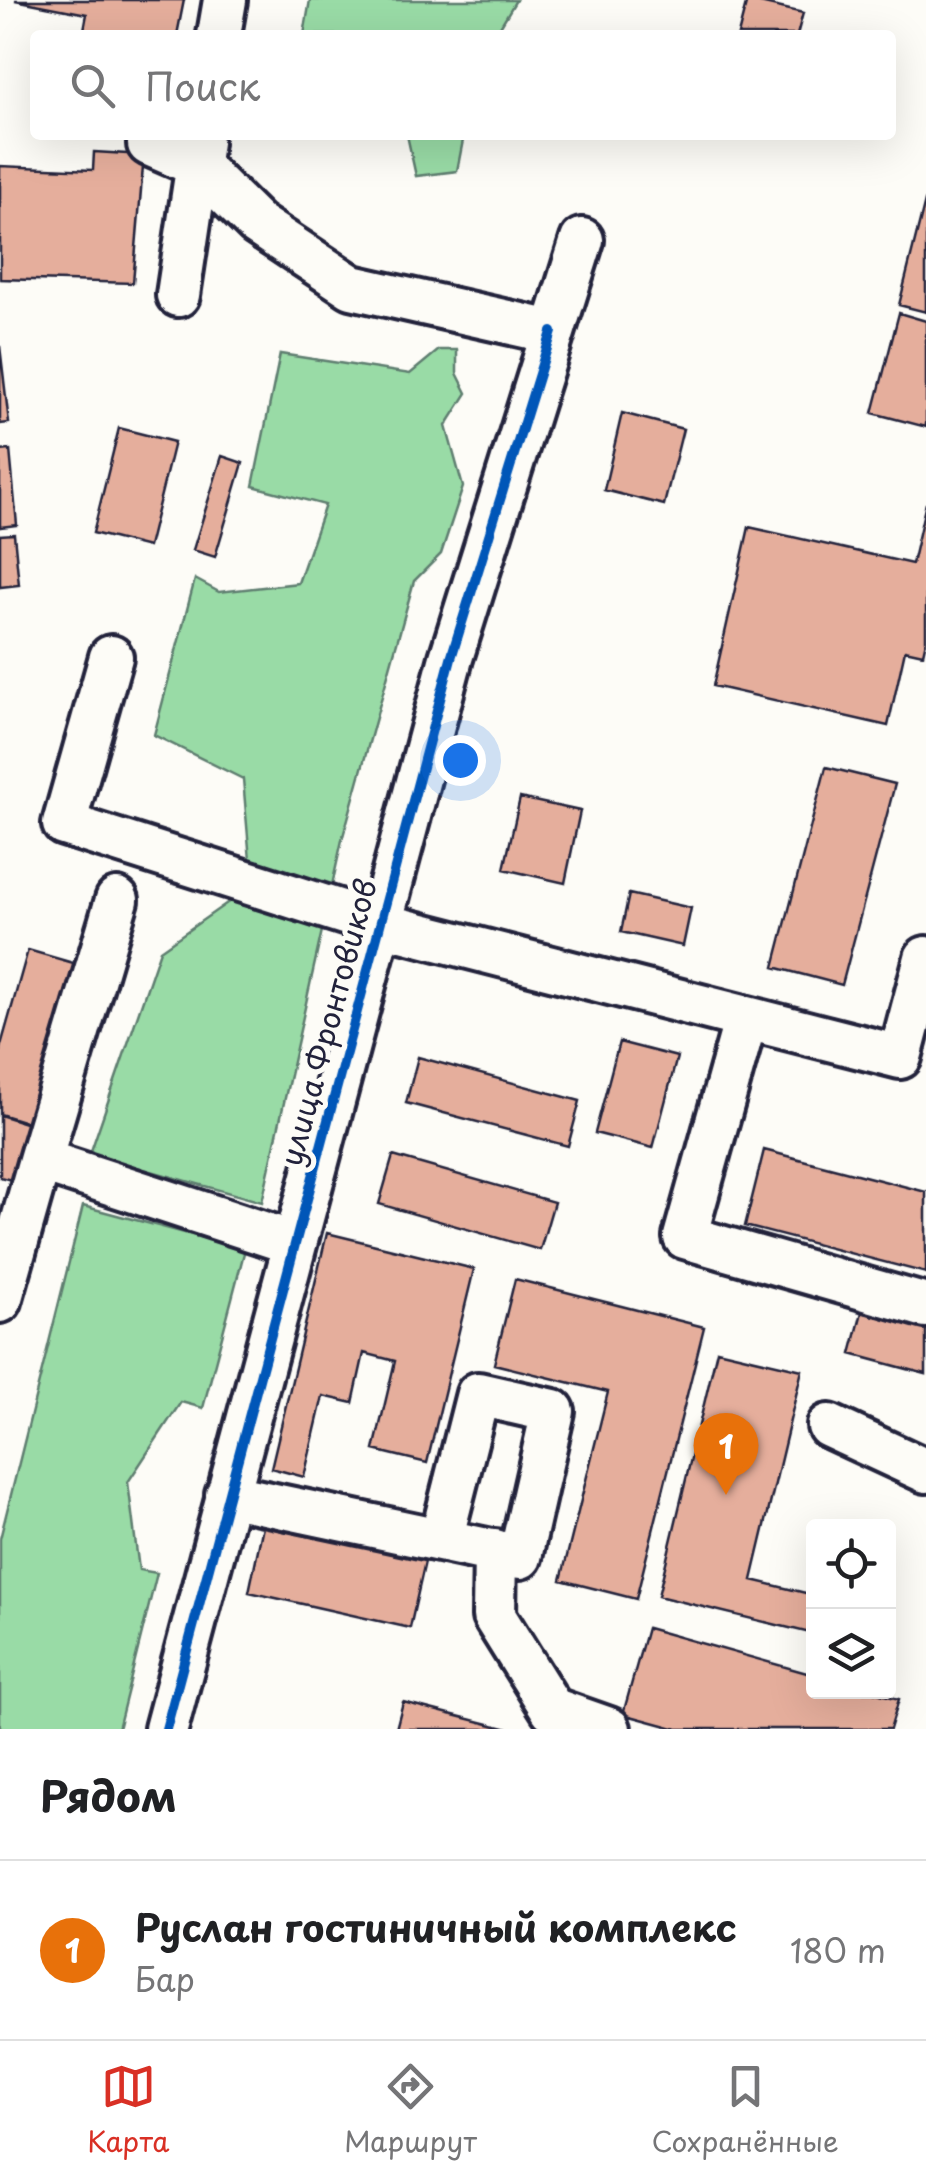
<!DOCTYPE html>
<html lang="ru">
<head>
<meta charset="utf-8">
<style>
	body { margin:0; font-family:"Playpen Sans",sans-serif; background:#f6f6f6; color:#202124 }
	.controls { position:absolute; right:30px; bottom:30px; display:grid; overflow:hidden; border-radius:10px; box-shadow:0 10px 40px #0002 }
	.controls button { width:90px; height:90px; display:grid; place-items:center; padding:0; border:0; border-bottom:2px solid #e0e0e0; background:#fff; color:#202124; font:50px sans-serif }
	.you { position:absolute; left:460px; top:760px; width:35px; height:35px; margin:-25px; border:8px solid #fff; border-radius:50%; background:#1a73e8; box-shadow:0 0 0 15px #1a73e833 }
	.badge { display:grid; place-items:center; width:65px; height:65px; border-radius:50%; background:#d93025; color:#fff; font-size:32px; font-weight:700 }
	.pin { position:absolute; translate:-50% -82px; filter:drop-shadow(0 2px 5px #0008) }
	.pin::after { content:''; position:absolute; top:52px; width:35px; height:30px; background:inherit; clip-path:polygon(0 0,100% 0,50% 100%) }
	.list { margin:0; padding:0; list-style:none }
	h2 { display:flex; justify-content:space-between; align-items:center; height:130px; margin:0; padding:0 40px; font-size:42px }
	h2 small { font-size:32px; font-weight:400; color:#757577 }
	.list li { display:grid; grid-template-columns:65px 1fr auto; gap:30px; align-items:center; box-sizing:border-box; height:180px; padding:0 40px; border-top:2px solid #e0e0e0 }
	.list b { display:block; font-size:38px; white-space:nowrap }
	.list p { margin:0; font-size:32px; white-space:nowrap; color:#757577 }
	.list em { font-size:32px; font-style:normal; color:#757577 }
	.icon { flex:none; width:55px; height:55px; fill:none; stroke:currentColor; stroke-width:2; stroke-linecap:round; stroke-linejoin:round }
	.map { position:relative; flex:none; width:926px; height:1729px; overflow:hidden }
	.search { position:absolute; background:#fff; box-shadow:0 10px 40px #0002; left:30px; right:30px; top:30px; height:110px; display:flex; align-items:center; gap:25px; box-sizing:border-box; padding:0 35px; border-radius:10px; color:#757577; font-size:38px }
	.sheet { height:310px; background:#fff }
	nav { display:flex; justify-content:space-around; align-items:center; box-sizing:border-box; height:140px; border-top:2px solid #e0e0e0; background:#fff; font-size:28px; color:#757577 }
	nav a { display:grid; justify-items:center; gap:5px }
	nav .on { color:#d93025 }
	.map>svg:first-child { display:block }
	.green { fill:#99dba6; stroke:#5e7e70; stroke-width:2.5 }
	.building { fill:#e5ae9c; stroke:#22223b; stroke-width:2.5 }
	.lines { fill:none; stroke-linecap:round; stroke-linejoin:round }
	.minor-casing { stroke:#22223b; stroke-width:50 }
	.minor { stroke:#fdfcf7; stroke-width:42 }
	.cycleway-casing { stroke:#fdfcf7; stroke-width:16 }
	.cycleway { stroke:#0057b8; stroke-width:10 }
	.labels { text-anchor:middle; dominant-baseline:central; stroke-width:10; stroke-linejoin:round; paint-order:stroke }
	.street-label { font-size:30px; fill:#22223b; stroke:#fdfcf7 }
</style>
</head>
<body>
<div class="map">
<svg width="926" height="1729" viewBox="0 0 926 1729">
	<rect width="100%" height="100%" fill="#fdfcf7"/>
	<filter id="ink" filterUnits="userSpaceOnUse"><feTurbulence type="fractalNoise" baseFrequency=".01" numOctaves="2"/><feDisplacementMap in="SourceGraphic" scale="20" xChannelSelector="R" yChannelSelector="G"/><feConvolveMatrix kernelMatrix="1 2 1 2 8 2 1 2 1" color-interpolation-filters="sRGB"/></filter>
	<g filter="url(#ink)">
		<!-- green -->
		<path class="green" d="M310,0h206l-21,35h-191z
			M407,135h57l-7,36 -41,5z
			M439,350h18v23l10,20 -21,33 17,61 -22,67 -27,27 -72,259 -80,362 -172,-48 70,-204 70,-49 20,-41 -7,-81 -89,-44 41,-156 24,13 79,-9 27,-78 -72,-19 27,-132 130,20z
			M83,1206l162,43 -42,159 -22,-6 -53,80 11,88 18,3 -39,156h-118v-190z"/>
		<!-- building -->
		<path class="building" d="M15,0h169l-7,35h-94l4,-21z
			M747,0l56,13 -6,22h-59z
			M94,152l50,3 -11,128 -133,-4v-113l93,4z
			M926,197v115l-27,-7z
			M899,313l27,8v106l-53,-14z
			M0,346l9,77 -9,1z
			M622,413l61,16 -19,76 -60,-15z
			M119,428l55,14 -26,105 -55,-14z
			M10,450l7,75 -17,2v-76z
			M222,456l21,7 -28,94 -22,-7z
			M926,503v138l-3,13 -18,-4 -17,76 -175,-40 36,-159 163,37z
			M14,534l5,51 -19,2v-52z
			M826,767l69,17 -53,201 -68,-18z
			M520,798l60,13 -15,72 -61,-14z
			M629,894l62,14 -8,38 -62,-14z
			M28,950l49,14 -45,160 -32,-10v-65z
			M619,1042l58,15 -24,91 -58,-15z
			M418,1057l162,44 -12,45 -162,-43z
			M0,1115l32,10 -17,56 -15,-4z
			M764,1150l162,42v81l-181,-47z
			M393,1156l161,46 -14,48 -161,-46z
			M327,1233l147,36 -47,194 -53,-13 21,-89 -31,-8 -11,50 -30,-7 -19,81 -33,-9z
			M515,1279l189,48 -68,272 -75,-19 47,-188 -114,-28z
			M862,1312l64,17v45l-75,-20z
			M717,1350l85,20 -50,210 62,15v39l-156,-38z
			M264,1521l162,36 -16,71 -161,-36z
			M647,1628l167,47v17h59l26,7 -9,30h-212l-55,-15z
			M403,1702l105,27h-112z"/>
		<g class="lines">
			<defs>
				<path id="minor" d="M219,35l6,-35
					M149,144l48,21 60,59 95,63 200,45
					M178,295l23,-153
					M111,657l-47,167 315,100 521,133 26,-99
					M746,1018l-61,219 241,69
					M40,1160l77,-260
					M0,1301l40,-141 253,83
					M829,1426l97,45
					M227,1495l293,62 33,-146 -75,-17 -37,146
					M495,1551l-1,65 58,93 57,20
					M166,1729l285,-1071 131,-418"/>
			</defs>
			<!-- minor casing -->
			<use href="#minor" class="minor-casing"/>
			<!-- minor -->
			<use href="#minor" class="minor"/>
			<defs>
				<path id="cycleway" d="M166,1729l285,-1071 101,-326"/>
			</defs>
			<!-- cycleway casing -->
			<use href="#cycleway" class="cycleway-casing"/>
			<!-- cycleway -->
			<use href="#cycleway" class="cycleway"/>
		</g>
	</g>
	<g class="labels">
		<!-- street labels -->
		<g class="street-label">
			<text transform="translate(327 1022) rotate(-75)">улица Фронтовиков</text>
		</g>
	</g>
</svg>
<div class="controls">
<button><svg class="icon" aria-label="locate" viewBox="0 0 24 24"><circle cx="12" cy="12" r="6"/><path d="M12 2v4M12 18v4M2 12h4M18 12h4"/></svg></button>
<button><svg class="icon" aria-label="layers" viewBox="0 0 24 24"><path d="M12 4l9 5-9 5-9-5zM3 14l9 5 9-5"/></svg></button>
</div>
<div class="you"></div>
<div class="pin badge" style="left:726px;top:1495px;background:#e8710a">1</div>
<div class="search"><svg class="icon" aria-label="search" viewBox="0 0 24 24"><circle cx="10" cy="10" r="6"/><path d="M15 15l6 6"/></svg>Поиск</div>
</div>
<section class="sheet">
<h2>Рядом<small></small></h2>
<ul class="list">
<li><span class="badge" style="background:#e8710a">1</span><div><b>Руслан гостиничный комплекс</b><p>Бар</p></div><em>180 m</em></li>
</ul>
</section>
<nav>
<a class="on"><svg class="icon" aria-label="map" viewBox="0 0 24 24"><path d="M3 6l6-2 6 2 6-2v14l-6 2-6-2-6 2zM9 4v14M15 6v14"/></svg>Карта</a>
<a><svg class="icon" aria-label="directions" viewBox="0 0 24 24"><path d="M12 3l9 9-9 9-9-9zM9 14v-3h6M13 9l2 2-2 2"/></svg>Маршрут</a>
<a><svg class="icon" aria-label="saved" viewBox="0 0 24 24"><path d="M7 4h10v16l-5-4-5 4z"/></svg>Сохранённые</a>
</nav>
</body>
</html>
